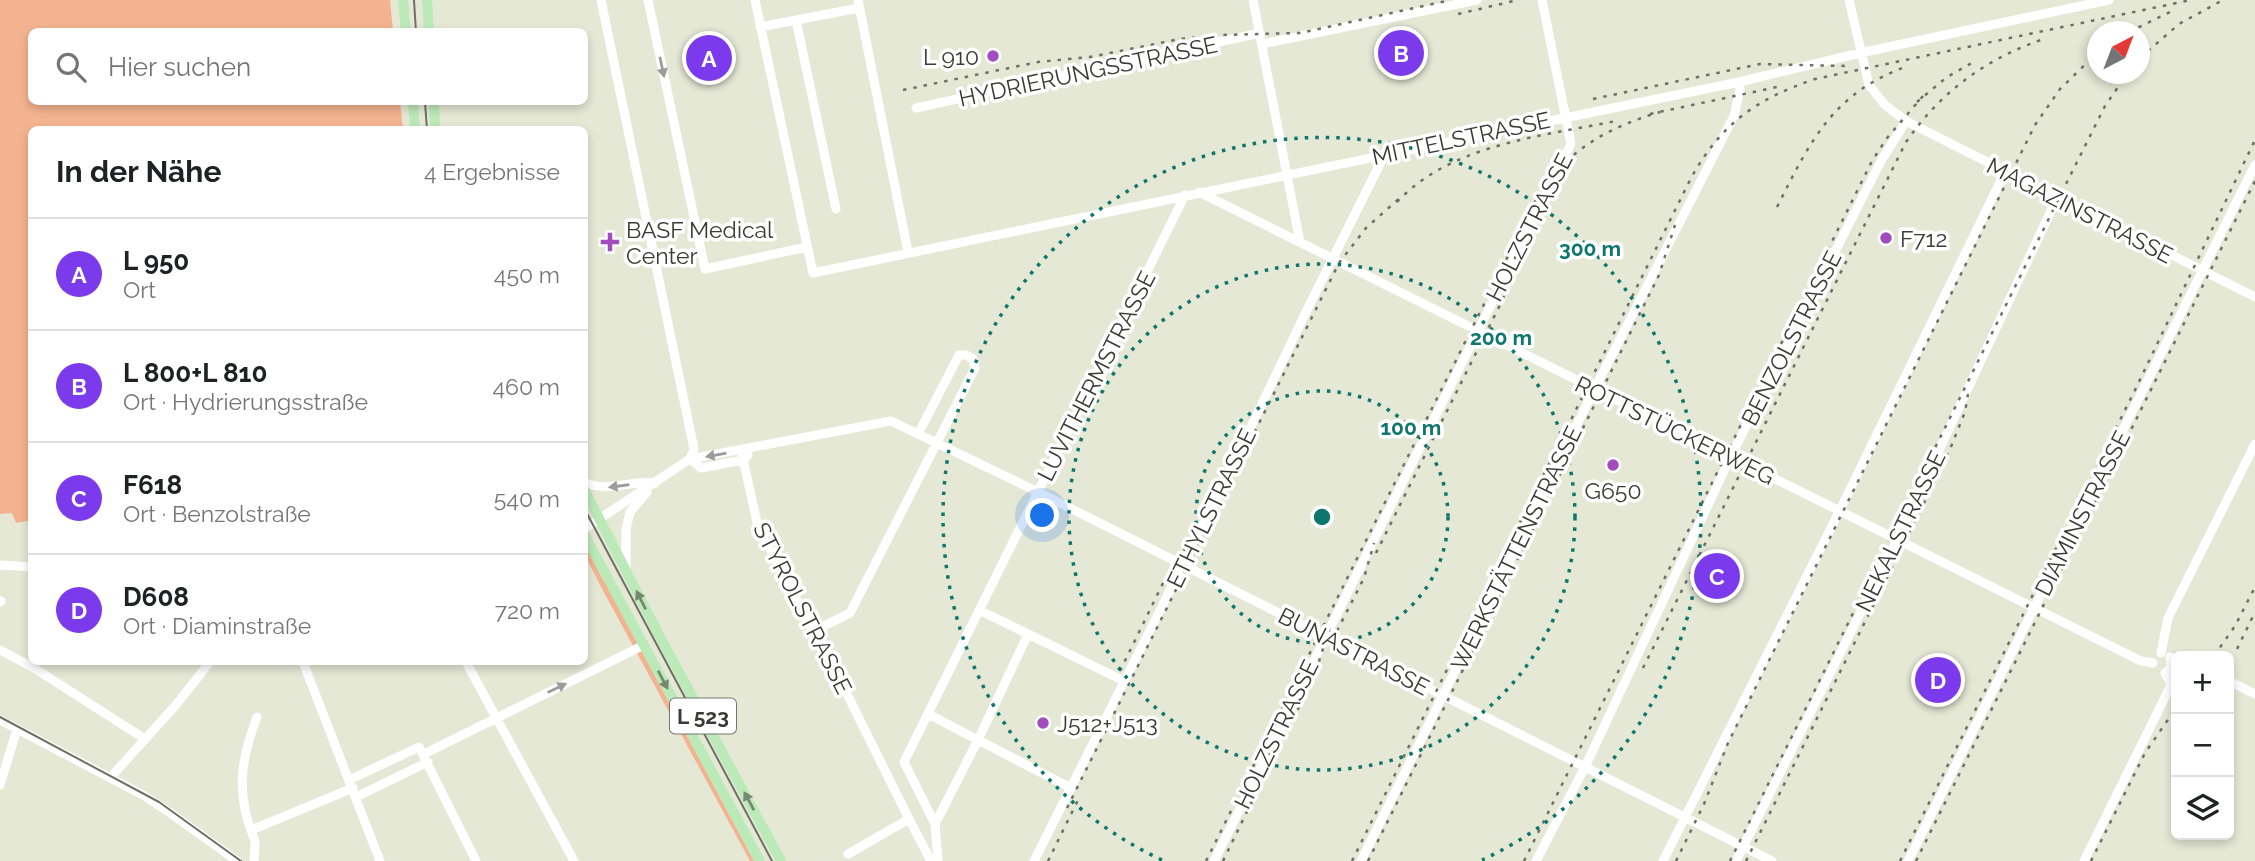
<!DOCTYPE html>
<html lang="de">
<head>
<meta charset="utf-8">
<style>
	body { margin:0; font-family:Raleway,sans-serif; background:#f6f6f6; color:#202124 }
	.controls { position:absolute; right:21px; bottom:21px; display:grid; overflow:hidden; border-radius:10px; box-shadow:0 4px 10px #0003 }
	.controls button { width:63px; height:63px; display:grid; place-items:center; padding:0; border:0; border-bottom:2px solid #e0e0e0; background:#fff; color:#202124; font:35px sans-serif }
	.compass { position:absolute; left:2087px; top:21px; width:63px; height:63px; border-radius:50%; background:#fff; box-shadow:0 4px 10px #0003; rotate:42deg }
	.you { position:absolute; left:1043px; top:516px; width:24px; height:24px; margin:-18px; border:5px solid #fff; border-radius:50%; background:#1a73e8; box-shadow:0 0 0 10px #1a73e833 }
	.badge { display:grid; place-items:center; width:46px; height:46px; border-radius:50%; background:#7c3aed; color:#fff; font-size:23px; font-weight:700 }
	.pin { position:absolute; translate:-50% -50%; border:4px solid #fff; box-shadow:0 2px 7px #0006 }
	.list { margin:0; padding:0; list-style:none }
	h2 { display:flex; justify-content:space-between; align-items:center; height:91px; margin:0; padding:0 28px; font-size:30px }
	h2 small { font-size:23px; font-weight:400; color:#757577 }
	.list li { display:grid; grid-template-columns:46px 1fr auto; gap:21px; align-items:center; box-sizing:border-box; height:112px; padding:0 28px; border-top:2px solid #e0e0e0 }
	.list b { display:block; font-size:26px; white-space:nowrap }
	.list p { margin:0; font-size:23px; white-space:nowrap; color:#757577 }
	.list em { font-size:23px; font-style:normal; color:#757577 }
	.icon { flex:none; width:38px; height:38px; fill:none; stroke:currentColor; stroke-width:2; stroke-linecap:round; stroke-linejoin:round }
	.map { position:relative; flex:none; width:2255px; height:861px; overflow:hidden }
	.search { position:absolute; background:#fff; box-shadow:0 4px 10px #0003; left:28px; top:28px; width:560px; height:77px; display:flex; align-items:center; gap:18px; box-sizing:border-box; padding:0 24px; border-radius:10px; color:#757577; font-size:26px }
	.panel { position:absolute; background:#fff; box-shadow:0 4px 10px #0003; left:28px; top:126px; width:560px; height:539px; border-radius:10px }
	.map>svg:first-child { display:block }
	.green { fill:#f3b390 }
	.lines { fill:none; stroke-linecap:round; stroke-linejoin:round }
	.minor { stroke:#fff; stroke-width:9 }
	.major { stroke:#bbe9b8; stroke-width:10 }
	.tram { stroke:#6f7066; stroke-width:2 }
	.rail { stroke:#6f7066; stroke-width:2.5; stroke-dasharray:3.5 7; stroke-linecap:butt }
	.oneway { fill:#9c9d9a }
	.oneway2 { fill:#74896f }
	.ring { fill:none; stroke:#0f766e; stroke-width:3.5; stroke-dasharray:3.5 7 }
	.poi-dot { fill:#a04ebe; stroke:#fff; stroke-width:2.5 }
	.labels { text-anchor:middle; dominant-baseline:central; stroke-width:7; stroke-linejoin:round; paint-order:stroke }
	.shield { fill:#fff; stroke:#757671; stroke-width:2 }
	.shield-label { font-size:21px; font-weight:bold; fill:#3a3b34 }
	.poi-label { font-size:23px; fill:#3a3b34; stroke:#fff; text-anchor:start }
	.street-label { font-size:23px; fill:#3a3b34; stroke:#fff }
	.centre { fill:#0f766e; stroke:#fff; stroke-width:3.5 }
	.ring-label { font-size:21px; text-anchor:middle; font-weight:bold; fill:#0f766e; stroke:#fff; stroke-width:7; stroke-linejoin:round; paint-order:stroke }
</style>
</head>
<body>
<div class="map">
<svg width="2255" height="861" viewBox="0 0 2255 861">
	<rect width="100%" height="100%" fill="#e6e8d6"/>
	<!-- green -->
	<path class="green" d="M0,0h390l3,31 -361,1v70h368l3,27 -371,1v390l-16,3 -4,-10 -12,1z
		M584,543l170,318h-4l-149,-274 -16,-32z"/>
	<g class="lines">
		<!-- minor -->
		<path class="minor" d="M601,0l93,449 -4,10
			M648,0l57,269 102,-22
			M755,0l58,273 926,-191 121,-29 249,-53
			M858,0l50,252
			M1253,0l47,242
			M1849,0l20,85 16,20 21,16 349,176
			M796,20l40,189
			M760,27l99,-19
			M1262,44l215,-44
			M916,108l344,-75
			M1199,192l942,469 12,2
			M741,450l17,77 91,171 60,121 -61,35
			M690,459l11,9 42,-8 5,-5
			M584,482c25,12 47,-3 71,1
			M584,529l106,-70 201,-38 147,71 734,369
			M0,565l32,2
			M626,570v-41l4,-17 17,-20
			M0,602l1,-1
			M979,610l145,71
			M814,631l36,-18 125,-245 -2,-9 -7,-4h-7l-41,79
			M0,650l34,18 111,71
			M2161,653l7,-35 87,-174
			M303,662l77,199
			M466,662l108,199
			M2165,673l6,-5 -1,-11
			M2229,681l26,13
			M928,714l50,26 50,-106
			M0,720l143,75 26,17 68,49
			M424,754l220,-109
			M110,778l65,-72 35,-44
			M349,780l70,-33 57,114
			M0,785l17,-56
			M356,797l72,-35
			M909,819l22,42
			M935,824l43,-84 93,48
			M251,830c-15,-40 -9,-74 6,-113
			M254,861l1,-19 -4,-12 102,-42
			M938,861l-3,-37 -31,-62 281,-567
			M1034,861l190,-378 82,-171 79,-158
			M1214,861l357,-717 -29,-144
			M1361,861l233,-471 140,-274 6,-26 -1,-8
			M1536,861l49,-94 146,-311 150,-295 25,-40
			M1663,861l176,-349 166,-340
			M1736,861l161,-321 160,-342
			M1908,861l347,-696
			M2084,861l87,-176 -6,-12"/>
		<!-- major -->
		<path class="major" d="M403,0l3,32
			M427,0l2,32
			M413,102l2,28
			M434,102l1,28
			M584,489l76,148 121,224
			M584,534l176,327"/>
		<!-- tram -->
		<path class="tram" d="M414,0l2,32
			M425,102l2,28
			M584,508l188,353
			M0,717l159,85 82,59"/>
		<!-- rail -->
		<path class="rail" d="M1458,14l60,-14
			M2129,32l45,-22
			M2140,58l39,-34 44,-24
			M903,90l135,-28 52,-5 90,-18 40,-4 80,-2 151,-33
			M1593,99l167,-35 87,2
			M1917,102l30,-25 30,-17
			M1650,114l127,-27
			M1397,202c54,-58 146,-66 219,-81
			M1777,207c33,-65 55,-113 128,-140
			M1376,553l126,-252 8,-20 7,-31
			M1337,631l27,-53 10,-35
			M2237,649l18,-37
			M2214,656l21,-30 20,-39
			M1643,668l263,-526c35,-51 82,-85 141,-104
			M1120,671l45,-92 30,-46
			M1293,719l21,-42 16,-50
			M1067,808l272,-545 27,-35 37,-33
			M1048,861l30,-61
			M1206,861l332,-665c29,-46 71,-69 122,-84
			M1223,861l35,-72 16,-47
			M1352,861l339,-683c30,-54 65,-79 124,-99l376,-79
			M1368,861l291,-586 16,-50
			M1524,861l348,-700 15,-23 36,-42
			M1676,861l28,-57 24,-61 307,-618 25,-36 38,-37
			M1730,861l337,-679 38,-76 22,-32
			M1746,861l200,-402 19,-47 3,-18
			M1900,861l236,-473 119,-248
			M1916,861l339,-680
			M2091,861l54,-108 31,-45"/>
	</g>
	<!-- one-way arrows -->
	<defs><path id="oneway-solid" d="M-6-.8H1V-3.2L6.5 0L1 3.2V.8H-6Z" transform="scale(1.75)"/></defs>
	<g class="oneway">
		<use href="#oneway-solid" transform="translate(662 67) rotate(78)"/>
		<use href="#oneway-solid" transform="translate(716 455) rotate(170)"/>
		<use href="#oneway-solid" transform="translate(619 486) rotate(172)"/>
		<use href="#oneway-solid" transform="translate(557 688) rotate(-26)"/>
	</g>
	<g class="oneway2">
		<use href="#oneway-solid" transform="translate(641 600) rotate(-117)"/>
		<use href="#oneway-solid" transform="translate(663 680) rotate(62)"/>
		<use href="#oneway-solid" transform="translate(749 801) rotate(-118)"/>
	</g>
	<!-- distance rings -->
	<g class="ring">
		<circle cx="1322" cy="517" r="126"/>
		<circle cx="1322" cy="517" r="253"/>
		<path d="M1162 860A379 379 0 1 1 1482 860"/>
	</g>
	<!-- markers -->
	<g class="poi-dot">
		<circle cx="993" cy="56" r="7"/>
		<circle cx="1886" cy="238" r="7"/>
		<path d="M606.5 231.5h7v7h7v7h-7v7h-7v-7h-7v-7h7z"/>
		<circle cx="1613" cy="465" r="7"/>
		<circle cx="1043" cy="723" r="7"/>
	</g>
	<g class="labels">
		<!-- shield labels -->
		<rect class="shield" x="670" y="698.5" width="66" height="35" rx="5"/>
		<g class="shield-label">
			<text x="703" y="716">L 523</text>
		</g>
		<!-- poi labels -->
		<g class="poi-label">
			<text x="979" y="56" text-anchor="end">L 910</text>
			<text x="626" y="229">BASF Medical<tspan x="626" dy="26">Center</tspan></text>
			<text x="1900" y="238">F712</text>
			<text x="1613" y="490" text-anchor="middle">G650</text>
			<text x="1057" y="723">J512+J513</text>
		</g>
		<!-- street labels -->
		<g class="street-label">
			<text transform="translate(1088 71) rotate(-12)">HYDRIERUNGSSTRASSE</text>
			<text transform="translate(1461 138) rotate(-12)">MITTELSTRASSE</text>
			<text transform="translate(2080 210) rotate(27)">MAGAZINSTRASSE</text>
			<text transform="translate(1529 227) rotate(-63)">HOLZSTRASSE</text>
			<text transform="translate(1791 338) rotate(-63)">BENZOLSTRASSE</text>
			<text transform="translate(1096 376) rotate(-63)">LUVITHERMSTRASSE</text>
			<text transform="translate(1675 430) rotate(26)">ROTTSTÜCKERWEG</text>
			<text transform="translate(1211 508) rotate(-64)">ETHYLSTRASSE</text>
			<text transform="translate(2082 513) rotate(-63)">DIAMINSTRASSE</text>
			<text transform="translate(1900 531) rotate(-64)">NEKALSTRASSE</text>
			<text transform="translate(1516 548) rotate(-64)">WERKSTÄTTENSTRASSE</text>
			<text transform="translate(803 608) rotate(63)">STYROLSTRASSE</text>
			<text transform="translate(1354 651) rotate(27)">BUNASTRASSE</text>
			<text transform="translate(1276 734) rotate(-64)">HOLZSTRASSE</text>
		</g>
	</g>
	<circle cx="1322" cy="517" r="10" class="centre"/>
	<g class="ring-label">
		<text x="1590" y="256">300 m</text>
		<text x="1501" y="345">200 m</text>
		<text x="1411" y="435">100 m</text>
	</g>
</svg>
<div class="controls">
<button>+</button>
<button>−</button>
<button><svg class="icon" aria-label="layers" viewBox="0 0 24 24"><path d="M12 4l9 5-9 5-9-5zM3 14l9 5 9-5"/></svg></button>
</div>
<svg class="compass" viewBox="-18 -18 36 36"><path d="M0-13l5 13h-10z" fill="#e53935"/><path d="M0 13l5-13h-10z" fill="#757577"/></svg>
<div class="you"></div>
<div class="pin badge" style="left:709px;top:58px">A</div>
<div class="pin badge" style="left:1401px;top:53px">B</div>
<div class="pin badge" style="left:1717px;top:576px">C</div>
<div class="pin badge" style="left:1938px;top:680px">D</div>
<div class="search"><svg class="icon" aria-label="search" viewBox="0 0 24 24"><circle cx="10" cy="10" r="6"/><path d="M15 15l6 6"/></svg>Hier suchen</div>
<section class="panel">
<h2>In der Nähe<small>4 Ergebnisse</small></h2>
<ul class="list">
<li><span class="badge">A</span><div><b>L 950</b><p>Ort</p></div><em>450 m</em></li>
<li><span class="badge">B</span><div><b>L 800+L 810</b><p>Ort · Hydrierungsstraße</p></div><em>460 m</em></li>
<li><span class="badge">C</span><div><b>F618</b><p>Ort · Benzolstraße</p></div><em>540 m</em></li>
<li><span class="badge">D</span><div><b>D608</b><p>Ort · Diaminstraße</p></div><em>720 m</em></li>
</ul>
</section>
</div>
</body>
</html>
